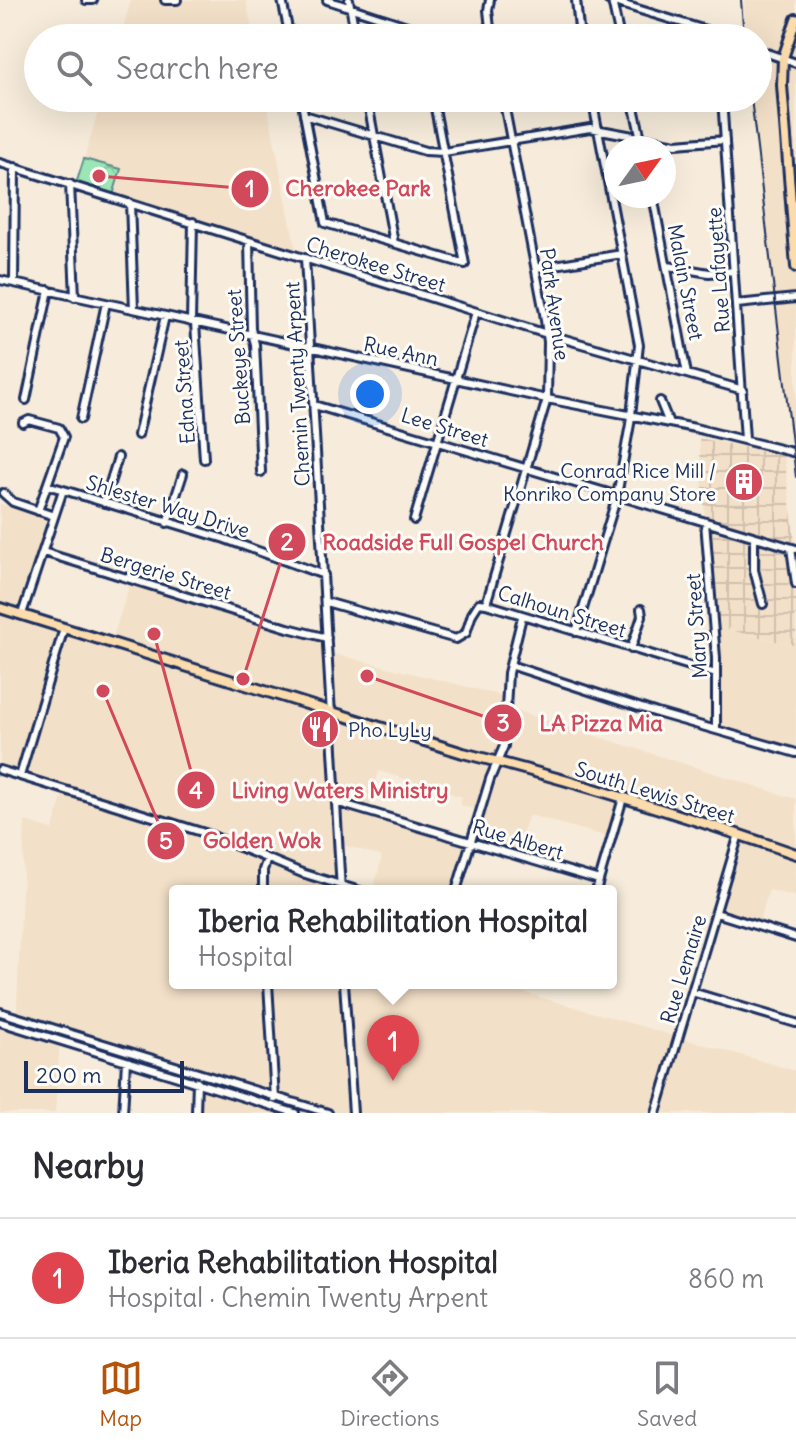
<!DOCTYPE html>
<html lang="en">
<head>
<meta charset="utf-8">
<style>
	body { margin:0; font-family:Delius,sans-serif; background:#f7f7f7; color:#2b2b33 }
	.compass { position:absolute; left:604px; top:136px; width:72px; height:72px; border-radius:50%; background:#fff; box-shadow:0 8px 32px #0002; rotate:57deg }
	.scale { position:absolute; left:24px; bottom:20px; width:160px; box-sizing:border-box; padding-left:8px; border:4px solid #1b2f5e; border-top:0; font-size:22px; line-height:28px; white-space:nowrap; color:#1b2f5e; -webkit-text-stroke:6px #fdfcf7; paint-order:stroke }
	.you { position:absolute; left:370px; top:394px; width:28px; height:28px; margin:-20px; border:6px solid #fff; border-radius:50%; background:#1a73e8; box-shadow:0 0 0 12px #1a73e833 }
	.badge { display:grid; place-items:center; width:52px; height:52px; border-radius:50%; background:#b45309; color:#fff; font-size:26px; font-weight:700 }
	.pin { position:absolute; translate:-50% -66px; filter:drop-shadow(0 2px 4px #0008) }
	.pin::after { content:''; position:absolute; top:42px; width:28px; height:24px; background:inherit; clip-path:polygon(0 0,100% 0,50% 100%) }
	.popup { position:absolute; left:169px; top:885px; width:448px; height:104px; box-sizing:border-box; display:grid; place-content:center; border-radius:8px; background:#fff; filter:drop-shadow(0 2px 6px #0005); font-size:26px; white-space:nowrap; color:#7c7c81 }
	.popup b { font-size:30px; color:#2b2b33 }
	.popup::after { content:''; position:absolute; left:50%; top:100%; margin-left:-16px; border:16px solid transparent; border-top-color:#fff }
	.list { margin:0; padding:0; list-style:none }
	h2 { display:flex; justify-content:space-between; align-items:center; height:104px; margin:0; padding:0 32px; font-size:34px }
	h2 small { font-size:26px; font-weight:400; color:#7c7c81 }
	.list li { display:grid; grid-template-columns:52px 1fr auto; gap:24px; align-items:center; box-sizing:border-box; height:120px; padding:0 32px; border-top:2px solid #e1e1e2 }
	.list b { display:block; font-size:30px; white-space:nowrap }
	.list p { margin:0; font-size:26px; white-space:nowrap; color:#7c7c81 }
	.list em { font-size:26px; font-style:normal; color:#7c7c81 }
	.icon { flex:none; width:44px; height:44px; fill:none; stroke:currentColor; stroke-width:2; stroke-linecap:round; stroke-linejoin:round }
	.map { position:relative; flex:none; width:796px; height:1113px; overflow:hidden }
	.search { position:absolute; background:#fff; box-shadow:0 8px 32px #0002; left:24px; right:24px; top:24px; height:88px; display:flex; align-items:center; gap:20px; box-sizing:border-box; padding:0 28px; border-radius:44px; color:#7c7c81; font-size:30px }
	.sheet { height:224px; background:#fff }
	nav { display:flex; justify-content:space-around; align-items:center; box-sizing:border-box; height:112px; border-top:2px solid #e1e1e2; background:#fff; font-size:22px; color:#7c7c81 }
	nav a { display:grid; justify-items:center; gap:4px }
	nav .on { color:#b45309 }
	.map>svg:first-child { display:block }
	.built { fill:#f3e0c8 }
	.industrial { fill:url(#industrial-grid) }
	.forest { fill:url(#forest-crowns); stroke:#5c8a8a; stroke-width:2 }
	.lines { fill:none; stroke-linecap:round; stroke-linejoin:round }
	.minor-casing { stroke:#1b2f5e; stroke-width:12 }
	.major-casing { stroke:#1b2f5e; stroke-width:14 }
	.minor { stroke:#fdfcf7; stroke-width:6 }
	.major { stroke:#fcdcac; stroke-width:8 }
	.rail { stroke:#1b2f5e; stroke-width:2 }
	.labels { text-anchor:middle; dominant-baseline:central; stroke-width:6; stroke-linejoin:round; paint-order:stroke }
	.street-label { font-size:20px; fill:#1b2f5e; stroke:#fdfcf7 }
	.poi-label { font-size:20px; fill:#1b2f5e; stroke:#fdfcf7; text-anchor:end }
	.leader { fill:none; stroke:#d1495b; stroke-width:3 }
	.callout-dot { fill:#d1495b; stroke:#fdfcf7; stroke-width:3 }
	.mark-label { font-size:24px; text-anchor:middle; font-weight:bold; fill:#fff }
	.callout-label { font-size:22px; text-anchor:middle; font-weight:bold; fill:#d1495b; stroke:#fdfcf7; stroke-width:6; stroke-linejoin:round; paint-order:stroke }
</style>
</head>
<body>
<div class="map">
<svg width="796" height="1113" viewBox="0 0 796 1113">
	<defs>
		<pattern id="industrial-grid" width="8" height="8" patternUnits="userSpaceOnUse" patternTransform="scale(2)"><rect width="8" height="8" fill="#f3e0c8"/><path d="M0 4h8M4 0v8" fill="none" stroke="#d0c0ae"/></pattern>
		<pattern id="forest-crowns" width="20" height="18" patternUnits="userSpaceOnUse" patternTransform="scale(2)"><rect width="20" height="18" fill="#9ce6b5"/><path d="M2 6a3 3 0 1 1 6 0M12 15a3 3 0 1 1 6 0" fill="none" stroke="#86c69e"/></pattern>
	</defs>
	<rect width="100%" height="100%" fill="#f7ecdb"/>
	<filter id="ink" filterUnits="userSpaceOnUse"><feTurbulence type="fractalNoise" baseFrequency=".0125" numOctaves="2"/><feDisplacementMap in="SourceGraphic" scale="16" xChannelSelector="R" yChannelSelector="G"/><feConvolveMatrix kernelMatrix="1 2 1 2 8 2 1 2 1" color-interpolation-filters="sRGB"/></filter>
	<g filter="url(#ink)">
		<!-- built -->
		<path class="built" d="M131,0h115l8,38h-134z
			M744,0h52v453l-3,-1 -42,-354h7v-60h-13z
			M102,98h164l30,152 -183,-55 8,-26 -37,-10z
			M0,504l48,14 -30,95 95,24 17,-54 195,57 1,12 178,44v11l292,92v98l-27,-7 -11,35 -42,-12 23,-78 -116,-37 -11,40 -83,-23 -13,36 -38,-12 7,-27 -25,-7 2,-8 -83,-26 -9,35 100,31 -15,54h-82l9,-35 -43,-12 1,47h-165v92h316l305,88v42h-488l-248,-73 -5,73h-55v-90l16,4 9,-206 28,8 11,-39 -64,-20z
			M713,626l83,20v102l-76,-22z
			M197,1082l100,31h-102z"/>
		<!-- industrial -->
		<path class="industrial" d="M699,438l85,17 12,95v96l-83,-20z"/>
		<!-- forest -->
		<path class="forest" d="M84,159l37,10 -8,26 -37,-11z"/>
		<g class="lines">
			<defs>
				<path id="minor" d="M86,0h7
					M165,0h12
					M282,0l8,38
					M327,0l117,38
					M349,0l7,38
					M490,0l-2,10 3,28
					M576,0l4,38
					M608,0l104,32 10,6
					M612,1l8,37
					M458,38l33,-7
					M758,50l38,13
					M301,98l24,125 140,41 -32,-166
					M367,98l27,145
					M632,98l11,50
					M722,98l23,341
					M304,115l121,36 19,1 146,-24 86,16 49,-4
					M0,163l547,171 196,56
					M70,184l5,113
					M653,196l34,178
					M130,203l4,106
					M249,241l2,88 4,15 6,128
					M305,258l36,633
					M668,266l41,7 25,-2
					M536,268l86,-14
					M0,280l547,119 148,29 101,25
					M14,283l1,-116
					M737,304l59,-6
					M191,322l2,-100
					M195,323l9,136
					M26,400l23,-110
					M660,401l9,22
					M314,405l482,144
					M81,419l25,-116
					M23,423l6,-3 30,8 5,9 -26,74
					M138,435l27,-119
					M47,485l178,54 99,36
					M3,493l10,9 41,14
					M104,503l14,-46
					M414,520l62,-208
					M705,522l11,136v70
					M167,523l16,-49
					M754,538v32l9,34
					M791,548l5,36
					M43,552l245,76 39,10
					M326,602l130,37 10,-6 6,-19 7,-11 7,1 230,70
					M486,604l61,-205 1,-57 -4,-29 -41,-215
					M22,614l41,-124
					M576,632l41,-136 13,-72 9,-79 -47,-247
					M631,649l11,-33 -1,-7
					M510,665l147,48 139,40
					M0,770l208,64 94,39 58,18
					M20,776l44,-148
					M336,802l263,78
					M263,891v-21l4,-11
					M456,891l34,-112 14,-33 4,-73 14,-56
					M596,891l27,-93
					M716,913l80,25
					M268,983l7,116
					M344,983l9,130
					M692,992l104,31
					M0,1012l328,101
					M0,1022l295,91
					M123,1113l3,-52
					M196,1113l1,-32
					M656,1113l83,-279"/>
				<path id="major" d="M796,19l-13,39 -1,27 14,182
					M0,608l463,145c112,28 223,63 333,101"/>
			</defs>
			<!-- minor casing -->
			<use href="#minor" class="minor-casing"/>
			<!-- major casing -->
			<use href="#major" class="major-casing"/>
			<!-- minor -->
			<use href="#minor" class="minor"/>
			<!-- major -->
			<use href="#major" class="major"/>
			<!-- rail -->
			<path class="rail" d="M741,0l3,38
				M751,98l45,379"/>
		</g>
	</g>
	<!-- icons -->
	<defs>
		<symbol id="building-disc" viewBox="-11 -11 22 22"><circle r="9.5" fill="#d1495b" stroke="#fdfcf7"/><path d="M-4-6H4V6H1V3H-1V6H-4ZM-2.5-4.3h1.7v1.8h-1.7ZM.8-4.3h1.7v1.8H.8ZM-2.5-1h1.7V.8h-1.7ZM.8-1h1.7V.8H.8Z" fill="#fff"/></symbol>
		<symbol id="restaurant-disc" viewBox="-11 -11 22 22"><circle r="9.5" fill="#d1495b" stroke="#fdfcf7"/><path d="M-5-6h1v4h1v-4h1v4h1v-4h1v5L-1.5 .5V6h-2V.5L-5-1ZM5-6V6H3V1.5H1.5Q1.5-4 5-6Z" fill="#fff"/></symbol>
	</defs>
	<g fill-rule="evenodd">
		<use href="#building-disc" x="722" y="460" width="44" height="44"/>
		<use href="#restaurant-disc" x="298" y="707" width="44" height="44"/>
	</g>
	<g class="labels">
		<!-- street labels -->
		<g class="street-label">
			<text transform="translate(376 264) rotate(17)">Cherokee Street</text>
			<text transform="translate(718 270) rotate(-94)">Rue Lafayette</text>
			<text transform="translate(686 282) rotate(79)">Malain Street</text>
			<text transform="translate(555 304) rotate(82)">Park Avenue</text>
			<text transform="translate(401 351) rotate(12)">Rue Ann</text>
			<text transform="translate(238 357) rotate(-94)">Buckeye Street</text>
			<text transform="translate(297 384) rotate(-93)">Chemin Twenty Arpent</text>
			<text transform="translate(184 392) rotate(-94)">Edna Street</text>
			<text transform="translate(445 427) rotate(17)">Lee Street</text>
			<text transform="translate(168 506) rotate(17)">Shlester Way Drive</text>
			<text transform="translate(166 573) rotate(17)">Bergerie Street</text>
			<text transform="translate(562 611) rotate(17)">Calhoun Street</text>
			<text transform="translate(696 626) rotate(-94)">Mary Street</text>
			<text transform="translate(655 792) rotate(17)">South Lewis Street</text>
			<text transform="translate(518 839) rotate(17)">Rue Albert</text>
			<text transform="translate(683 969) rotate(-73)">Rue Lemaire</text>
		</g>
		<!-- poi labels -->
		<g class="poi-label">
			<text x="716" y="470">Conrad Rice Mill /<tspan x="716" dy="23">Konriko Company Store</tspan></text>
			<text x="348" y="729" text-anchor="start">Pho LyLy</text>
		</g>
	</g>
	<!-- callouts -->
	<path class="leader" d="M99 176L250 189M243 679L287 542M367 676L503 723M154 634L196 790M103 691L166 841"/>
	<g class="callout-dot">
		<circle cx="99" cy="176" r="8"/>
		<circle cx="243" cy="679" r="8"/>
		<circle cx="367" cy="676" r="8"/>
		<circle cx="154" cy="634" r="8"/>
		<circle cx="103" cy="691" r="8"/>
		<circle cx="250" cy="189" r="20"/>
		<circle cx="287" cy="542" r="20"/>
		<circle cx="503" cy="723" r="20"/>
		<circle cx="196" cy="790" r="20"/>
		<circle cx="166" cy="841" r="20"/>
	</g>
	<g class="mark-label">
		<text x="250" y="197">1</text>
		<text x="287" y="550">2</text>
		<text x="503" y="731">3</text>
		<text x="196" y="799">4</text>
		<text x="166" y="849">5</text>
	</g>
	<g class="callout-label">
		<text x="358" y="196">Cherokee Park</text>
		<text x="463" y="550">Roadside Full Gospel Church</text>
		<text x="601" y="731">LA Pizza Mia</text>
		<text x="340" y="798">Living Waters Ministry</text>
		<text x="262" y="848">Golden Wok</text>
	</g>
</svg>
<svg class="compass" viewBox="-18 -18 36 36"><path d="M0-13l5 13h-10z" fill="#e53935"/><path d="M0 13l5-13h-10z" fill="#7c7c81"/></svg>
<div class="scale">200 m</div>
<div class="you"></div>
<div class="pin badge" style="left:393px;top:1081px;background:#e0444e">1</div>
<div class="popup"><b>Iberia Rehabilitation Hospital</b>Hospital</div>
<div class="search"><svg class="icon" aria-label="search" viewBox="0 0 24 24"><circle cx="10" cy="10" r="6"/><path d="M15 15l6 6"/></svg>Search here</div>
</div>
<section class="sheet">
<h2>Nearby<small></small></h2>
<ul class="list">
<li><span class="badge" style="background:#e0444e">1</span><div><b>Iberia Rehabilitation Hospital</b><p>Hospital · Chemin Twenty Arpent</p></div><em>860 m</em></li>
</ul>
</section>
<nav>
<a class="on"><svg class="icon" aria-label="map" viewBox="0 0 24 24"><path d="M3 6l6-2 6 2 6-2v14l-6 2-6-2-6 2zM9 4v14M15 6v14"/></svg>Map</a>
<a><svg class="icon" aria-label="directions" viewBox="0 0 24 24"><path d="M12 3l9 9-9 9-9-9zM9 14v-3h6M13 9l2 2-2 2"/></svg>Directions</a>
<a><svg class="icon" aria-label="saved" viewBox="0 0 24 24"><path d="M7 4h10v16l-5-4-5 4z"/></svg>Saved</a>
</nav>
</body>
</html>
